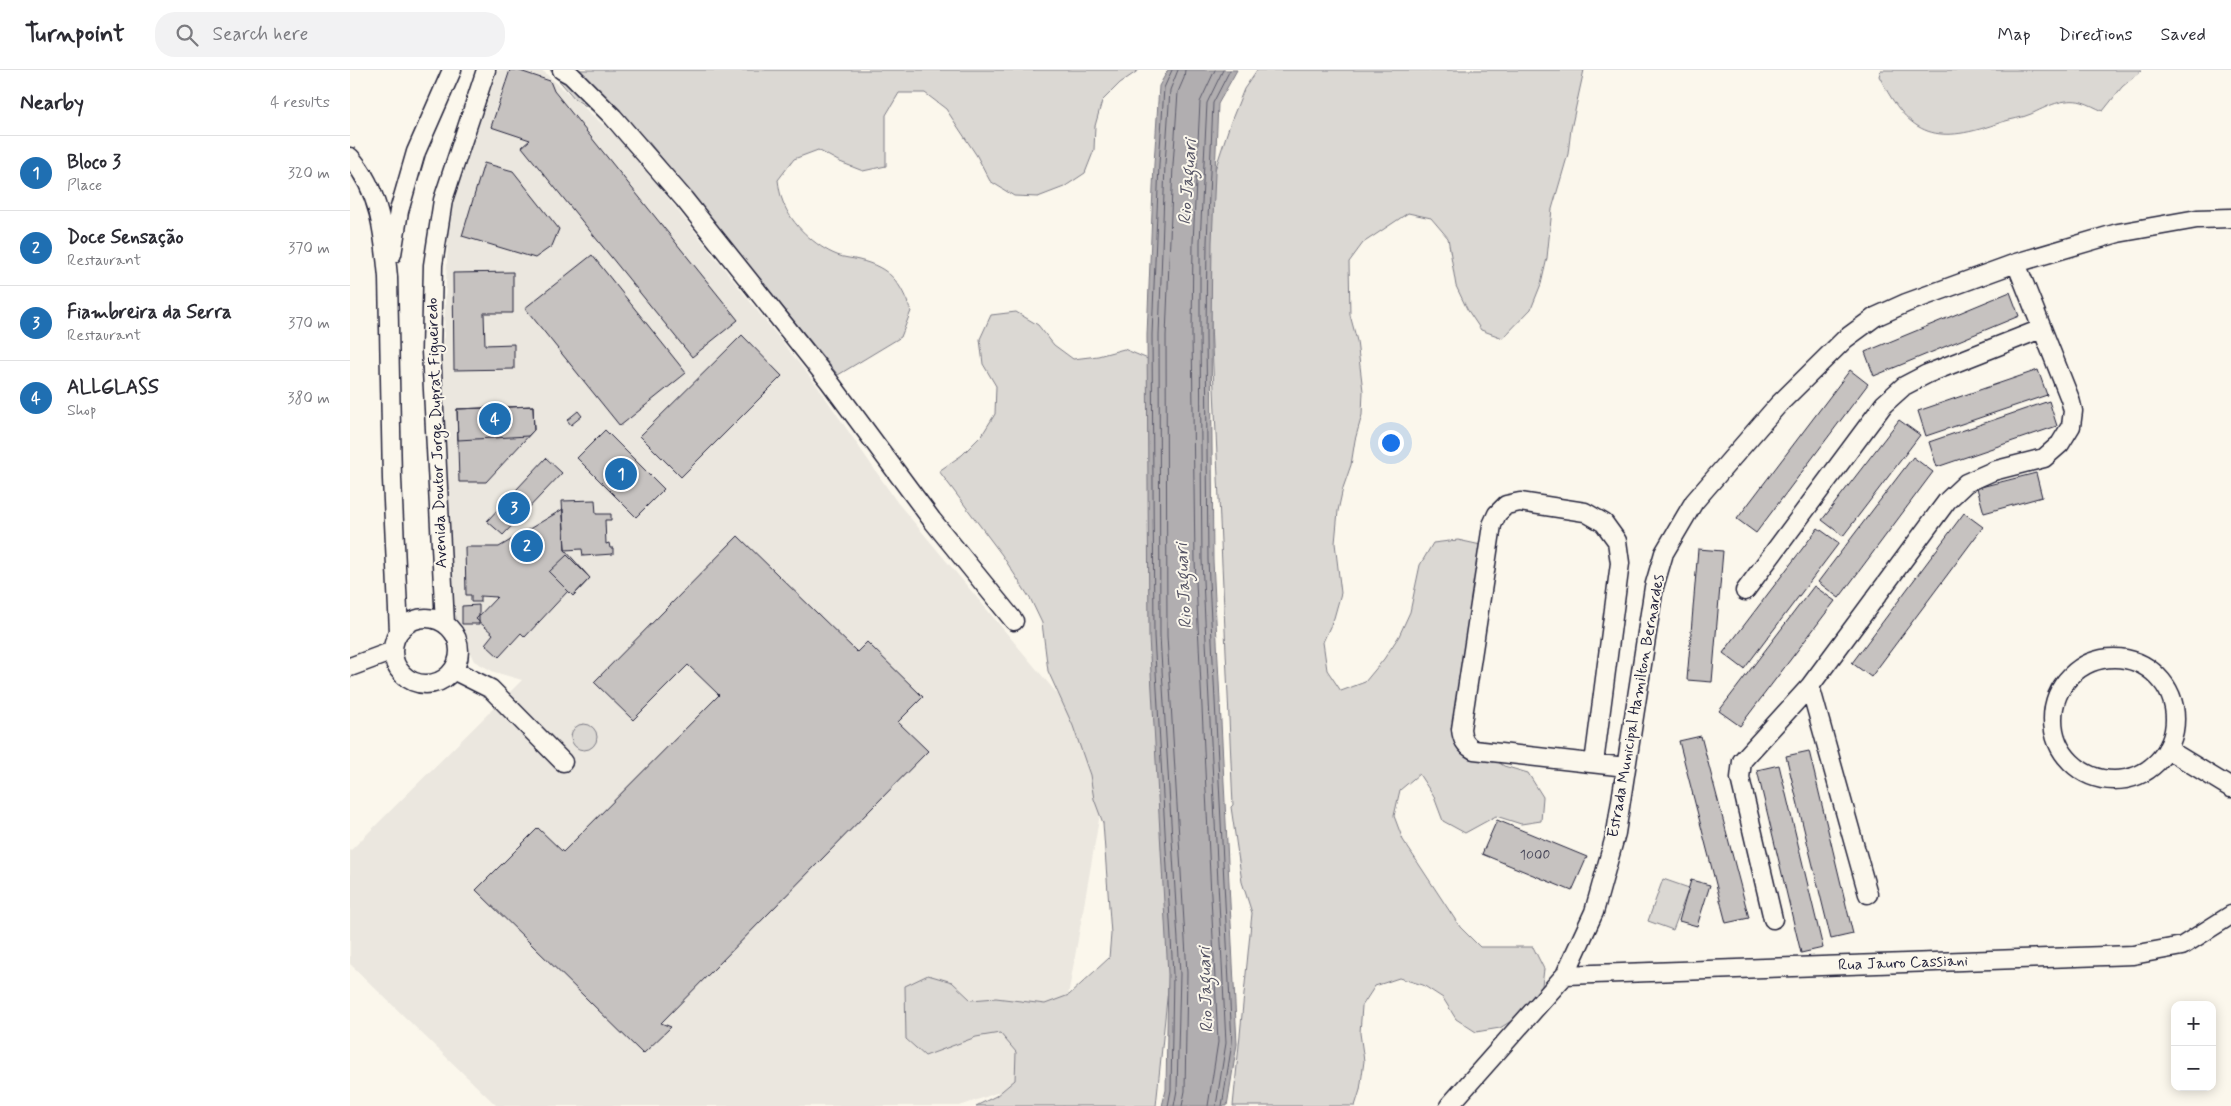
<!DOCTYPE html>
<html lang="en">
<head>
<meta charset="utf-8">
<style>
	body { margin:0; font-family:Mynerve,sans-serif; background:#f2f2f3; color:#2b2b33 }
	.controls { position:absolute; right:15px; bottom:15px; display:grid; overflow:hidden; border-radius:10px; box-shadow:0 2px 12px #0003 }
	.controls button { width:45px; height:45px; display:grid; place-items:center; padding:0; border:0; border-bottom:1px solid #e1e1e2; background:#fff; color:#2b2b33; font:25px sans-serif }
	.you { position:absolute; left:1040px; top:372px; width:18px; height:18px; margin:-12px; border:4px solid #fff; border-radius:50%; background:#1a73e8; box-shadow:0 0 0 8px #1a73e833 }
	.badge { display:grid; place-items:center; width:32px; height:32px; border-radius:50%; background:#1f6fb2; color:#fff; font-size:16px; font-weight:700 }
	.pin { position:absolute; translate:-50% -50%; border:2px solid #fff; box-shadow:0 1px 5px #0006 }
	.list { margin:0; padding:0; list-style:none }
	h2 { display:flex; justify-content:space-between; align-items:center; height:65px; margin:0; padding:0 20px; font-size:21px }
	h2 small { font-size:16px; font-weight:400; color:#7c7c81 }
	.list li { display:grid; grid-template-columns:32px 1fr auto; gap:15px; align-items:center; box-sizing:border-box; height:75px; padding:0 20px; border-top:1px solid #e1e1e2 }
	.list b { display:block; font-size:19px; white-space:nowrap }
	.list p { margin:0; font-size:16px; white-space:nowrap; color:#7c7c81 }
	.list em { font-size:16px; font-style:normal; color:#7c7c81 }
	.icon { flex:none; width:28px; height:28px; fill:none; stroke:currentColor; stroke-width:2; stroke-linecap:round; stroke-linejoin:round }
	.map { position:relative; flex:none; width:1881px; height:1036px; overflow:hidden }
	header { display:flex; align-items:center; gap:30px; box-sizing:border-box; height:70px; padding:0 25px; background:#fff; border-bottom:1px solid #e1e1e2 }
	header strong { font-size:24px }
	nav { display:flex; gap:28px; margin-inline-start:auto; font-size:18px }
	.search { width:350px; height:45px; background:#f2f2f3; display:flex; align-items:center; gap:12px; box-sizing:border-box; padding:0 18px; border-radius:20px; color:#7c7c81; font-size:19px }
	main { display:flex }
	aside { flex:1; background:#fff }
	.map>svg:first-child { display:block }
	.built { fill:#ebe7df }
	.green { fill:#dbd8d3; stroke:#7e7d87 }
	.water { fill:#b1aeb0; stroke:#787681 }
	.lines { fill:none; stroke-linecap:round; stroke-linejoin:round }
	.shore { stroke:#5b5a6a; stroke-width:1 }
	.building { fill:#c6c2c0; stroke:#22223b }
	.minor-casing { stroke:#22223b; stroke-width:21 }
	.minor { stroke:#fbf7ec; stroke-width:18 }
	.labels { text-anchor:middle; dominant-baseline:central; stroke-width:4; stroke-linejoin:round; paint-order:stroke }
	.number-label { font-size:14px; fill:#4b4a5c }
	.street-label { font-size:16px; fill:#22223b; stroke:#fbf7ec }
	.water-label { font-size:18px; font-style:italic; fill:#545364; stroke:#fbf7ec }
</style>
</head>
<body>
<header>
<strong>Turnpoint</strong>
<div class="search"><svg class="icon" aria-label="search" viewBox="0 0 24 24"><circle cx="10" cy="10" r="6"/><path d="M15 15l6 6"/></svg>Search here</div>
<nav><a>Map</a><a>Directions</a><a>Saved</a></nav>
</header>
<main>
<aside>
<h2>Nearby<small>4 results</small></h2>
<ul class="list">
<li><span class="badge">1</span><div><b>Bloco 3</b><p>Place</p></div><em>320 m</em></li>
<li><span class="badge">2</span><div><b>Doce Sensação</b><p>Restaurant</p></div><em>370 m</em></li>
<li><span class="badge">3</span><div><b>Fiambreira da Serra</b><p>Restaurant</p></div><em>370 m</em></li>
<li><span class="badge">4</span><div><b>ALLGLASS</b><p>Shop</p></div><em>380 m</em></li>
</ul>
</aside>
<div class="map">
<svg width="1881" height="1036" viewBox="0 0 1881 1036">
	<rect width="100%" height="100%" fill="#fbf7ec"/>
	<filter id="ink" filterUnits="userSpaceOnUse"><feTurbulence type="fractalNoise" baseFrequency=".02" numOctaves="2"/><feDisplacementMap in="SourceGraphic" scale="10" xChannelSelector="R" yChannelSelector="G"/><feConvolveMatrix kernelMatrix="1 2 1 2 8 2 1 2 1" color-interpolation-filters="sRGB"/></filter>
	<g filter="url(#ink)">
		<!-- built -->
		<path class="built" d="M148,0h41l5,2 82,73 192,242 79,115 213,255 -43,245 -34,78 -73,26h-463l-147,-142v-113l172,-171 -28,-8 -20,-11 -21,-44 -11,-236 7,-170z"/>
		<!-- green -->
		<path class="green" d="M200,0h589l-19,13 -18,18 -7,25 -1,24 -9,23 -21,14 -26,10 -24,-1 -24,-15 -13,-25 -31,-47 -21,-16h-26l-13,22v51l-23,5 -23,-9 -22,-12 -24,9 -16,21c1,7 2,15 5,22 8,22 33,45 54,53 7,3 15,3 22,5 32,8 41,22 52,51l-10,26 -63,38 -190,-234 -28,-19 -25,-10 -20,-13z
			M907,0h327l-13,59 -3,25 -16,55 -5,49 -6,26 -10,25 -28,29 -22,-8 -14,-21 -11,-23 -8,-48 -17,-20 -23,-5 -45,30 -14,19 1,53 7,26 6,50 -1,24 -7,25 -4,25 -8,23 -5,23 -3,32 6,50 -7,25 -11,24 4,28 14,21 24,-9 19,-23 15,-23 11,-24 10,-47 13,-22 25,-3 23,5 -16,195 39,26 24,7 15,24 -2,24 -20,3 -25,-8 -31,17 -22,-12 -9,-24 -15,-23 -19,16 -6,26 9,24 57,87 20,20h53l11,22 -3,25 -20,21 -21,13 -24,4 -20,-13 -13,-21 -20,-13 -24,-7 -24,8 -13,20 -2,27 4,28 -4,29 -5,16h-122l19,-193 -10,-31 -11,-75 2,-2 -27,-591 5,-32 19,-58 14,-35z
			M1531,0h261l-20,17 -19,24c-7,-3 -14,-7 -21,-9 -18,-5 -36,5 -51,12 -9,4 -20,5 -29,8 -65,23 -91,17 -123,-46z
			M666,242l22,13 16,20 19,14 25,-3 26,-7 24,10 33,503 -25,244h-180l20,-10 19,-16 1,-28 -16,-19 -24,4 -51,19 -19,-17 -1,-53 23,-11 24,7 19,18 25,-2 49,6 24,-9 40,-37 2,-24 -8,-111 -9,-24 -4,-24 -17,-49 -25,-55 -6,-48 -11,-23 -29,-45 -63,-84 23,-16 20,-20 13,-21 1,-28 -13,-22 -3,-25 11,-24z
			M221 667a13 13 0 1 1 26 0a13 13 0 1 1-26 0Z
			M1313,809l26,9 -16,42 -25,-9z"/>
		<!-- water -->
		<path class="water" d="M818,0h69l-19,34 -6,138 -1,91 2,227 24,484 -10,62h-65l4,-16 2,-116 -19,-337 -2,-302 7,-171 5,-78z"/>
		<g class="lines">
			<!-- shore -->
			<path class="shore" d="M818,1036l3,-16 2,-116 -19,-338 -2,-301 7,-171 5,-76 8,-18
				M824,1036l3,-16 3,-116 -20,-338 -1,-300 6,-172 5,-74 8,-20
				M832,1036l3,-15 2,-118 -20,-337 -1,-300 7,-171 5,-73 6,-14 1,-8
				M858,1036l10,-64 -23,-481 -3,-227 1,-92 7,-140 15,-32
				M866,1036l10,-63 -24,-483 -2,-227v-91l7,-139 16,-33
				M872,1036l10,-63 -24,-483 -2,-227 1,-91 6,-139 17,-33"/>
		</g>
		<!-- building -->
		<path class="building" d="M160,0h7l33,11 4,10 184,229 -46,37 -170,-210 8,-7 -39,-13z
			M134,93l29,8 46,58 -7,17 -17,12 -73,-22z
			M242,185l94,118 -66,53 -95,-118z
			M163,202v41h-29l1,32 29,-1v25l-60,1 -1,-97z
			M1660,222l9,24 -145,60 -9,-24z
			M392,265l40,41 -101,101 -41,-41z
			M1500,300l18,14 -112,149 -19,-14z
			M1688,300l9,25 -121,41 -8,-25z
			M1699,331l8,25 -120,41 -8,-25z
			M183,336l1,24 -48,52h-27l-2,-73z
			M183,336l1,24 -6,6 -70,4 -1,-31z
			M228,341l4,5 -11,9 -4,-5z
			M1549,350l21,15 -77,101 -21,-16z
			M255,360l59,59 -28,28 -59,-59z
			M1563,387l20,15 -94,126 -21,-16z
			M196,388l16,15 -59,62 -16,-14z
			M1686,403l6,24 -58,16 -7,-25z
			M245,430l1,14h15v6h-6l1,24 3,-1 1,5h3v6l-30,2 -1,-7 -17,1 -3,-49z
			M213,439l2,41 25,28 -17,18 -5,-5 -43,46 -4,-4 -22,24 -14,-13 8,-10 -17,-15 21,-22 -17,-1v6h-9v-7h-5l-1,-48h34z
			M1614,443l19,14 -112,150 -19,-14z
			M1468,458l21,15 -95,126 -21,-16z
			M388,466l119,116 10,-10 56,55 -25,25 30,29 -267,272 10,4 -28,27 -167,-164 62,-62 25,24 156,-157 -31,-30 -55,55 -39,-38z
			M1348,479l25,2 -11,131 -25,-2z
			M217,485l23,23 -17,18 -24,-24z
			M1464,516l21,15 -95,125 -21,-15z
			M129,535v19h-17v-18z
			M1351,666l48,182 -23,5 -47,-182z
			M1459,681l44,183 -22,5 -45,-183z
			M1429,695l44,183 -22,5 -44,-183z
			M1147,750l90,37 -15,34 -90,-37z
			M1341,810l19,5 -13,41 -18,-5z"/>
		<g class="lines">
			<defs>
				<path id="minor" d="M212,0l9,5 42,42 71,82 145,182 103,139 82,101
					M0,87c30,33 34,77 38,120l4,202 7,153
					M42,184l7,-43 17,-59 36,-82
					M1395,521l139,-187 20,-18 23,-12 114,-45
					M43 581a33 33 0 1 1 66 0a33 33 0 1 1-66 0Z
					M95,554l-14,-273 2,-86 10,-65 43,-130
					M1703 649a61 61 0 1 1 122 0a61 61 0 1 1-122 0Z
					M0,597l43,-16
					M103,600l38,19 72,73
					M1460,616l58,208
					M1817,679l64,39
					M1244,693l26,-200 -3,-22 -13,-18 -19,-11 -65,-10 -14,3 -9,9 -5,11 -31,204c1,10 4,16 13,21l152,17
					M1423,849l-33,-141 2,-17 68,-75 137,-185 19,-18 27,-12 51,-13 16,-14 11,-18 2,-15 -3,-12 -54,-136
					M1215,905l568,-20 49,-9 49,-31
					M1099,1036l116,-131 29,-63 22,-79 38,-246 10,-34 30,-51 84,-97 67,-66 30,-22 31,-14 110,-40 102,-30 79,-14 34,-1"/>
			</defs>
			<!-- minor casing -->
			<use href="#minor" class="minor-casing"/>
			<!-- minor -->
			<use href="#minor" class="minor"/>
		</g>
	</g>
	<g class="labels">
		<!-- number labels -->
		<g class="number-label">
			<text x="1185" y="785">1000</text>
		</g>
		<!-- street labels -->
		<g class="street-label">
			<text transform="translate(87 363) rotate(-92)">Avenida Doutor Jorge Duprat Figueiredo</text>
			<text transform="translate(1286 636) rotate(-80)">Estrada Municipal Hamilton Bernardes</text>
			<text transform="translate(1553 893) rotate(-2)">Rua Jauro Cassiani</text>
		</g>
		<!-- water labels -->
		<g class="water-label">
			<text transform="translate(838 112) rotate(-86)">Rio Jaguari</text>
			<text transform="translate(834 516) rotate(-93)">Rio Jaguari</text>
			<text transform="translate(856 920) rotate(-92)">Rio Jaguari</text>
		</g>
	</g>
</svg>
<div class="controls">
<button>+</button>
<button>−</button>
</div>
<div class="you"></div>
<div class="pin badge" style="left:271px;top:404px">1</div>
<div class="pin badge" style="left:177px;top:476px">2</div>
<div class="pin badge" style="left:164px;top:438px">3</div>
<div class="pin badge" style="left:145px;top:349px">4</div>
</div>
</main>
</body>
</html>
